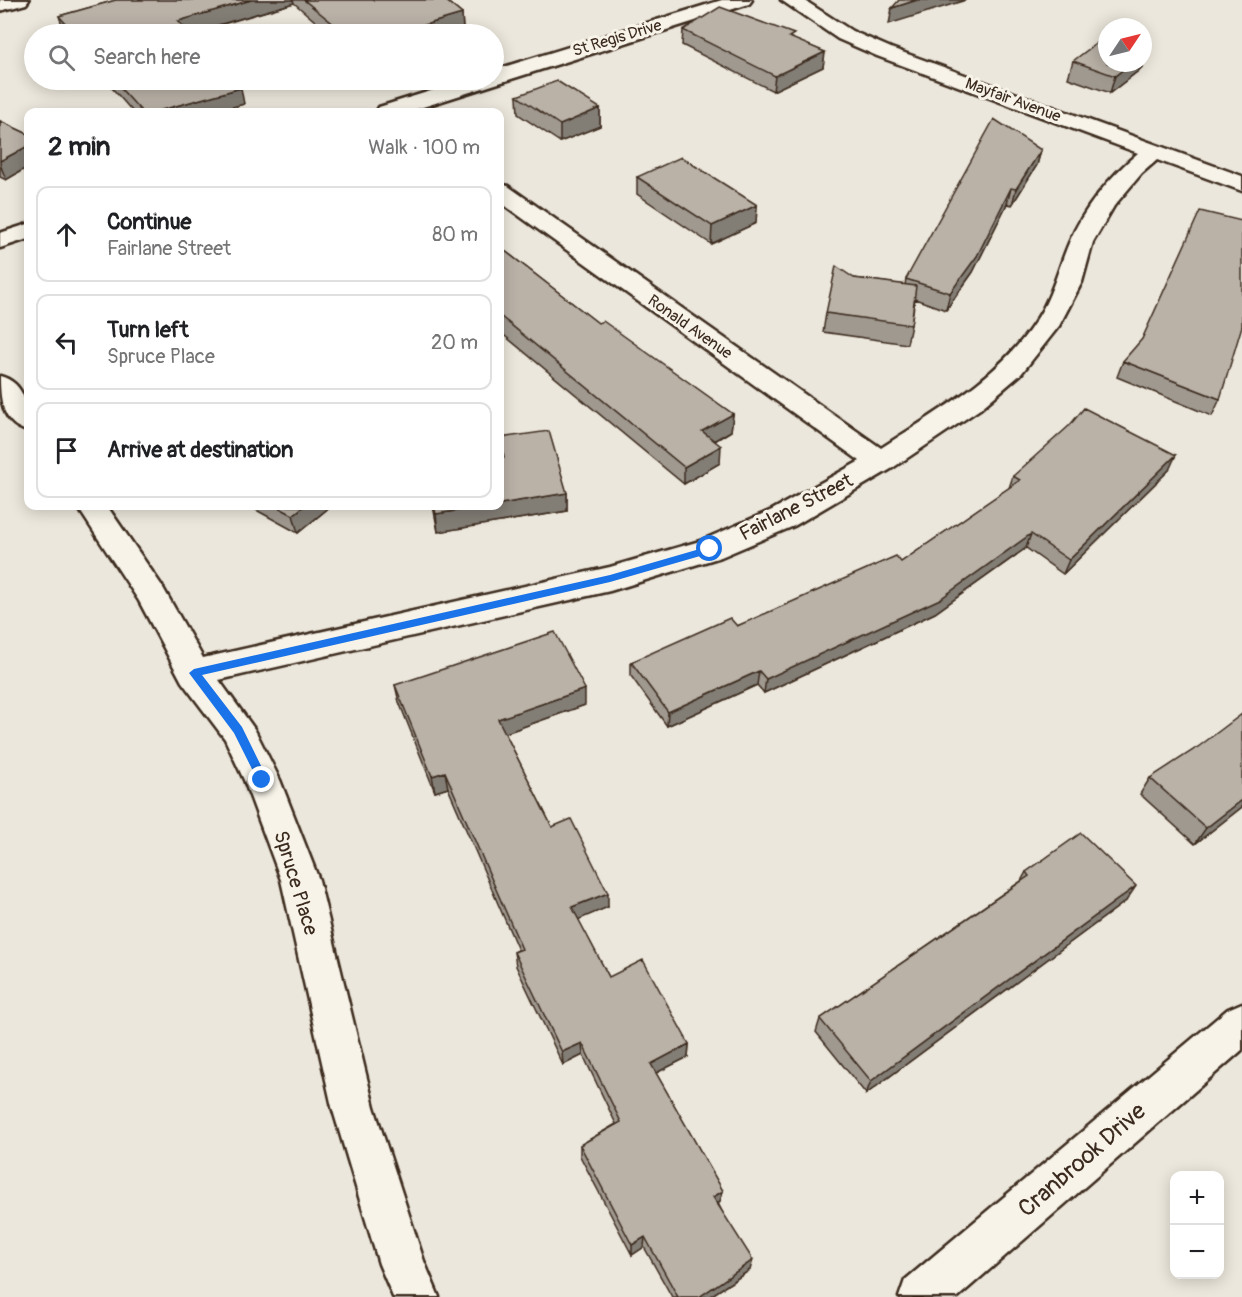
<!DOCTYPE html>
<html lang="en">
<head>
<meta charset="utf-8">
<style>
	body { margin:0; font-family:Pangolin,sans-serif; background:#f2f2f2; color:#202124 }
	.controls { position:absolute; right:18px; bottom:18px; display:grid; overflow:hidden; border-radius:12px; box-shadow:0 3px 15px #0003 }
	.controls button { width:54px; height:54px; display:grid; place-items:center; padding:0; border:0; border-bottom:2px solid #e0e0e0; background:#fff; color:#202124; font:30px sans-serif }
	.compass { position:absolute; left:1098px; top:18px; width:54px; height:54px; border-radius:50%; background:#fff; box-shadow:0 3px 15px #0003; rotate:55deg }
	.stop { position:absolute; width:18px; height:18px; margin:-14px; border:4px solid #1a73e8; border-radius:50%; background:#fff }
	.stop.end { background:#1a73e8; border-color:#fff; box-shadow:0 2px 6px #0008 }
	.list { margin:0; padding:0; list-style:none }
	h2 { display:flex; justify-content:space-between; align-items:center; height:78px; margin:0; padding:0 24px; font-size:26px }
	h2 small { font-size:20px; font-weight:400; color:#757577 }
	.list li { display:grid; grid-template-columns:39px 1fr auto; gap:18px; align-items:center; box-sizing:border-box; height:96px; margin:0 12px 12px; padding:0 12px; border:2px solid #e0e0e0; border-radius:12px }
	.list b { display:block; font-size:22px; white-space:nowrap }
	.list p { margin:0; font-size:20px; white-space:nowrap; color:#757577 }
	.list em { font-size:20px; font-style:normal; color:#757577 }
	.icon { flex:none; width:33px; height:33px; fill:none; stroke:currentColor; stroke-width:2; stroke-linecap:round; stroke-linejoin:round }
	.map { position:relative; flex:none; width:1242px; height:1297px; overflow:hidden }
	.search { position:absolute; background:#fff; box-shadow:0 3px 15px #0003; left:24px; top:24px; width:480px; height:66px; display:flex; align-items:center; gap:15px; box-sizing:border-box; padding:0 21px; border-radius:33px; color:#757577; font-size:22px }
	.panel { position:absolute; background:#fff; box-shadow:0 3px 15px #0003; left:24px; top:108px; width:480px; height:402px; border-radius:12px }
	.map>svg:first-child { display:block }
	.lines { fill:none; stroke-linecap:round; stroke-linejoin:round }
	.minor-casing { stroke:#3b2a1e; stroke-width:5 }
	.tertiary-casing { stroke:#3b2a1e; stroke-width:5 }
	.minor { fill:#f7f3e8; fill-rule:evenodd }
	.tertiary { fill:#f7f3e8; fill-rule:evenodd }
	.wall { fill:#a09990; stroke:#3b2a1e; stroke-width:1.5 }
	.shaded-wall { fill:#827d75; stroke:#3b2a1e; stroke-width:1.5 }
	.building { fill:#bab2a7; stroke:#3b2a1e; stroke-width:1.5 }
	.route { fill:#1a73e8 }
	.labels { text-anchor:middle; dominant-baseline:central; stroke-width:6; stroke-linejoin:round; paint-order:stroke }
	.far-street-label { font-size:16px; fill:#3b2a1e; stroke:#f7f3e8 }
	.street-label { font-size:20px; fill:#3b2a1e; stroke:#f7f3e8 }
	.near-street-label { font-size:24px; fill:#3b2a1e; stroke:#f7f3e8 }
</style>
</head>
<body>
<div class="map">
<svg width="1242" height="1297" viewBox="0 0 1242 1297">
	<rect width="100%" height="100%" fill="#ece7dc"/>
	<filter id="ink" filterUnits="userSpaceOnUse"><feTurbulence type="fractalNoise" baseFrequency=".0167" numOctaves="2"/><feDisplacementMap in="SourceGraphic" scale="12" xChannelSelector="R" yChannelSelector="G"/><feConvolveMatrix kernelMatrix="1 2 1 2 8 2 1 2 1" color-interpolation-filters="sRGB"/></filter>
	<g filter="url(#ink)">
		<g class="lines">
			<defs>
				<path id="minor" d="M722,0h30l-3,4 -342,108h-31l3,-5 87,-27h28v-10z
					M781,0h23l48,31 39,17 351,128v15l-85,-31 -15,13 -28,33 -21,36 -11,40 -23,44 -38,48 -41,35 -89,60 -97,57 -73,31 -111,34 -391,89 36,50 25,50 39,100 55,227 50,154 15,36h-46l-14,-33 -47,-157 -51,-227 -37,-100 -19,-41 -43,-57 -43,-81 -62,-95h30l55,80 41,72 407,-91 90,-26 72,-31 88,-49 -360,-259v-18l8,2 373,262c55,-36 118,-70 154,-126 18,-27 22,-51 34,-79 14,-34 41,-67 69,-90l-261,-97 -39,-17z
					M28,224v15l-28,9v-15z
					M0,376c26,7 28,32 28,55 -26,-6 -28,-32 -28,-55z
					M1242,1003v47l-284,247h-59l6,-17 323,-271z"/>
				<path id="tertiary" d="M0,0h29l-3,4 -26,7z"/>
			</defs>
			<!-- minor casing -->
			<use href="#minor" class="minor-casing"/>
			<!-- tertiary casing -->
			<use href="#tertiary" class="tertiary-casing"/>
			<!-- minor -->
			<use href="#minor" class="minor"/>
			<!-- tertiary -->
			<use href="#tertiary" class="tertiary"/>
		</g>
		<!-- wall -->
		<path class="wall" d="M116,0h329l17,14 1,16 -16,4h-117l-36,-31 -104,31h1h-124l-3,-3 -5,-15z
			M683,30l110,9 32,13 -2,15 -50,24 -91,-46z
			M1148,50l-6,18 -32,25 -42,-15 5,-17z
			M105,80h127l12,24 -30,8h-81z
			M517,96l83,12v18l-40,16 -42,-28z
			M0,121l28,13v33l-22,13 -6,-3z
			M1041,150l-4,15 -25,40 -5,-1 -34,68 -27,38 -31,-11 -4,26 -4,19 -84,-12 3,-19 28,-35 51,7 1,-6z
			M637,177l120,28 -1,18 -45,21 -74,-50z
			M500,247l98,76 135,91 -2,17 -16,10 5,22 -36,21 -184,-152z
			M1123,361l97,38 -8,17 -95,-39z
			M500,439l67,54v18l-129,21 -5,-26h67l1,-48z
			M1169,470l-106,104 -37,-26 -91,65 -171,80 -7,-8 -90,41 -36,-50v-14l106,-36 164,-64 108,-74 4,-12z
			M249,506h82l-33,27z
			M395,685l190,20 -80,28 47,94 56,80 -30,12 31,58 80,67 -1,13 -32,16 67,118 -3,10 -2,2 32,67 -41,27h-37l-28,-50 -12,8 -52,-99v-11l36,-21 -33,-69 -20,10 -47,-99 -2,-14 4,-2 -70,-162 -13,4 -36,-90z
			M1150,778l92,29 -47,37 -55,-50z
			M1026,872l100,29 -260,193 -50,-62 4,-13 201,-138z"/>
		<!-- shaded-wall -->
		<path class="shaded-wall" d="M251,0h42l1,3 -107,31 -9,-13z
			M917,0h49l-77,24 3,-16z
			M462,14l1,16 -16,4h-53z
			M1148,50l-6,18 -32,25 5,-17 16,-13h12v-9z
			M825,52l-2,15 -50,24 2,-15z
			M241,88l3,16 -30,8h-60z
			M600,108v18l-40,16v-17z
			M28,146v21l-22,13 -6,-16v-3z
			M1041,150l-4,15 -25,40 4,-16z
			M1011,188l-4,16 -34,68 -27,38 4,-17z
			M757,205l-1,18 -45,21 1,-18z
			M733,414l-2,17 -30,17 1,-17z
			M721,446l-1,17 -36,21v-17z
			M1176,455l-7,15 -106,104 6,-14z
			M567,493v18l-129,21 -2,-18 51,-8h13v-2z
			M304,506h27l-33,27 -5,-18z
			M1031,534l-5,14 -91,65 -171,80 2,-14z
			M759,671l-2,14 -90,41 1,-14z
			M585,689v16l-85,30 -2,-16z
			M445,772l3,16 -13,4 -3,-16z
			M1242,800v7l-47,37 11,-16z
			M1136,886l-10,15 -260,193 5,-13z
			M608,893v14l-35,15 -1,-15z
			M582,1043l1,12 -20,10 -1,-13z
			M689,1044l-1,13 -38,19 1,-12z
			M723,1191l-3,10 -9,6 2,-10z
			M645,1237l-1,10 -12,8v-10z
			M753,1260l-3,10 -41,27h-10z"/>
		<!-- building -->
		<path class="building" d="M116,0h135l-73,21 13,13h-116l-16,-18z
			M304,0h141l17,14 -68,20h-48z
			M899,0h18l-25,8z
			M720,7l74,27 -5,3 36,15 -50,24 -92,-46z
			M1106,36l1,27h24l-16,13 -42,-15z
			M1143,49l5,1 -5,4z
			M113,80h119l9,8 -87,24h-12z
			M557,81l43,27 -40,17 -43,-29z
			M994,119l47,31 -25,39 -5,-1 -34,68 -27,37 -44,-14z
			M0,121l28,13v12l-28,15z
			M681,157l76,48 -45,21 -75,-49z
			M1200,211l42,10v105l-22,73 -97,-38 19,-22z
			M500,247l98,76 5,-2 130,93 -31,17 19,15 -37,21 -184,-151z
			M836,266l18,12 62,8 -5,39 -85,-12z
			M1084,408l92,47 -107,105 -38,-26 -91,65 -174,80 -7,-8 -91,41 -37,-50 99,-44 7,8 159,-70 5,6 119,-82 -7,-4 57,-51z
			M549,431l18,62 -67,11v-46l4,-1 -4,-19z
			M276,506h28l-11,9z
			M434,506h53l-51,8z
			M555,632l30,57 -87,30 54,108 19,-8 37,74 -36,14 37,70 34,-17 46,84 -38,20 72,127 -10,6 40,63 -54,37h-21l-33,-60 -13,8 -52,-100 41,-23 -39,-79 -20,9 -48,-100 8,-3 -77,-177 -13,4 -37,-91z
			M1242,714v86l-36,28 -56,-50 48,-31z
			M1081,833l55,53 -265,195 -51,-62 209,-143 -3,-4z"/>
	</g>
	<!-- route -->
	<path class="route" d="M710,546l4,1v5l-104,30 -408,93 40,52 26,53 -6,5 -3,-2 -25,-50 -45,-60 5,-4 416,-94z"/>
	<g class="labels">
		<!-- far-street labels -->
		<g class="far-street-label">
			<text transform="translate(617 38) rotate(-17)">St Regis Drive</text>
			<text transform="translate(1013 100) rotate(20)">Mayfair Avenue</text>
			<text transform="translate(690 327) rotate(35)">Ronald Avenue</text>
		</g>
		<!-- street labels -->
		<g class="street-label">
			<text transform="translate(796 507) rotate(-27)">Fairlane Street</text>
			<text transform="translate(296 883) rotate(73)">Spruce Place</text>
		</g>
		<!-- near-street labels -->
		<g class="near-street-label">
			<text transform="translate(1082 1160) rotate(-41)">Cranbrook Drive</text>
		</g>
	</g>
</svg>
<div class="controls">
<button>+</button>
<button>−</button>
</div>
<svg class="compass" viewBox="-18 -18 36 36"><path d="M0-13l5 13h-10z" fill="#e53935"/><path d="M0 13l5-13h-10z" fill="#757577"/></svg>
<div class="stop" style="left:710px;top:549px"></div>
<div class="stop end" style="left:262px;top:780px"></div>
<div class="search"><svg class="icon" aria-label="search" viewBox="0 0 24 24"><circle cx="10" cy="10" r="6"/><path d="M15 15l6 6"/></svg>Search here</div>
<section class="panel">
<h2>2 min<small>Walk · 100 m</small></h2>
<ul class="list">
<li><svg class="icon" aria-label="ahead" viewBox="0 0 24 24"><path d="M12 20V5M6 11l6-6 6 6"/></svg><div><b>Continue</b><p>Fairlane Street</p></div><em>80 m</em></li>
<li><svg class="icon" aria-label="left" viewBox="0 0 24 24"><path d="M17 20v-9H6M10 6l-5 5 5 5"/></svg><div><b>Turn left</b><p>Spruce Place</p></div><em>20 m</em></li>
<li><svg class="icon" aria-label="arrive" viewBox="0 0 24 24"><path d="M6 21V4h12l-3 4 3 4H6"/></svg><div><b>Arrive at destination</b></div></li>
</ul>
</section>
</div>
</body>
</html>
